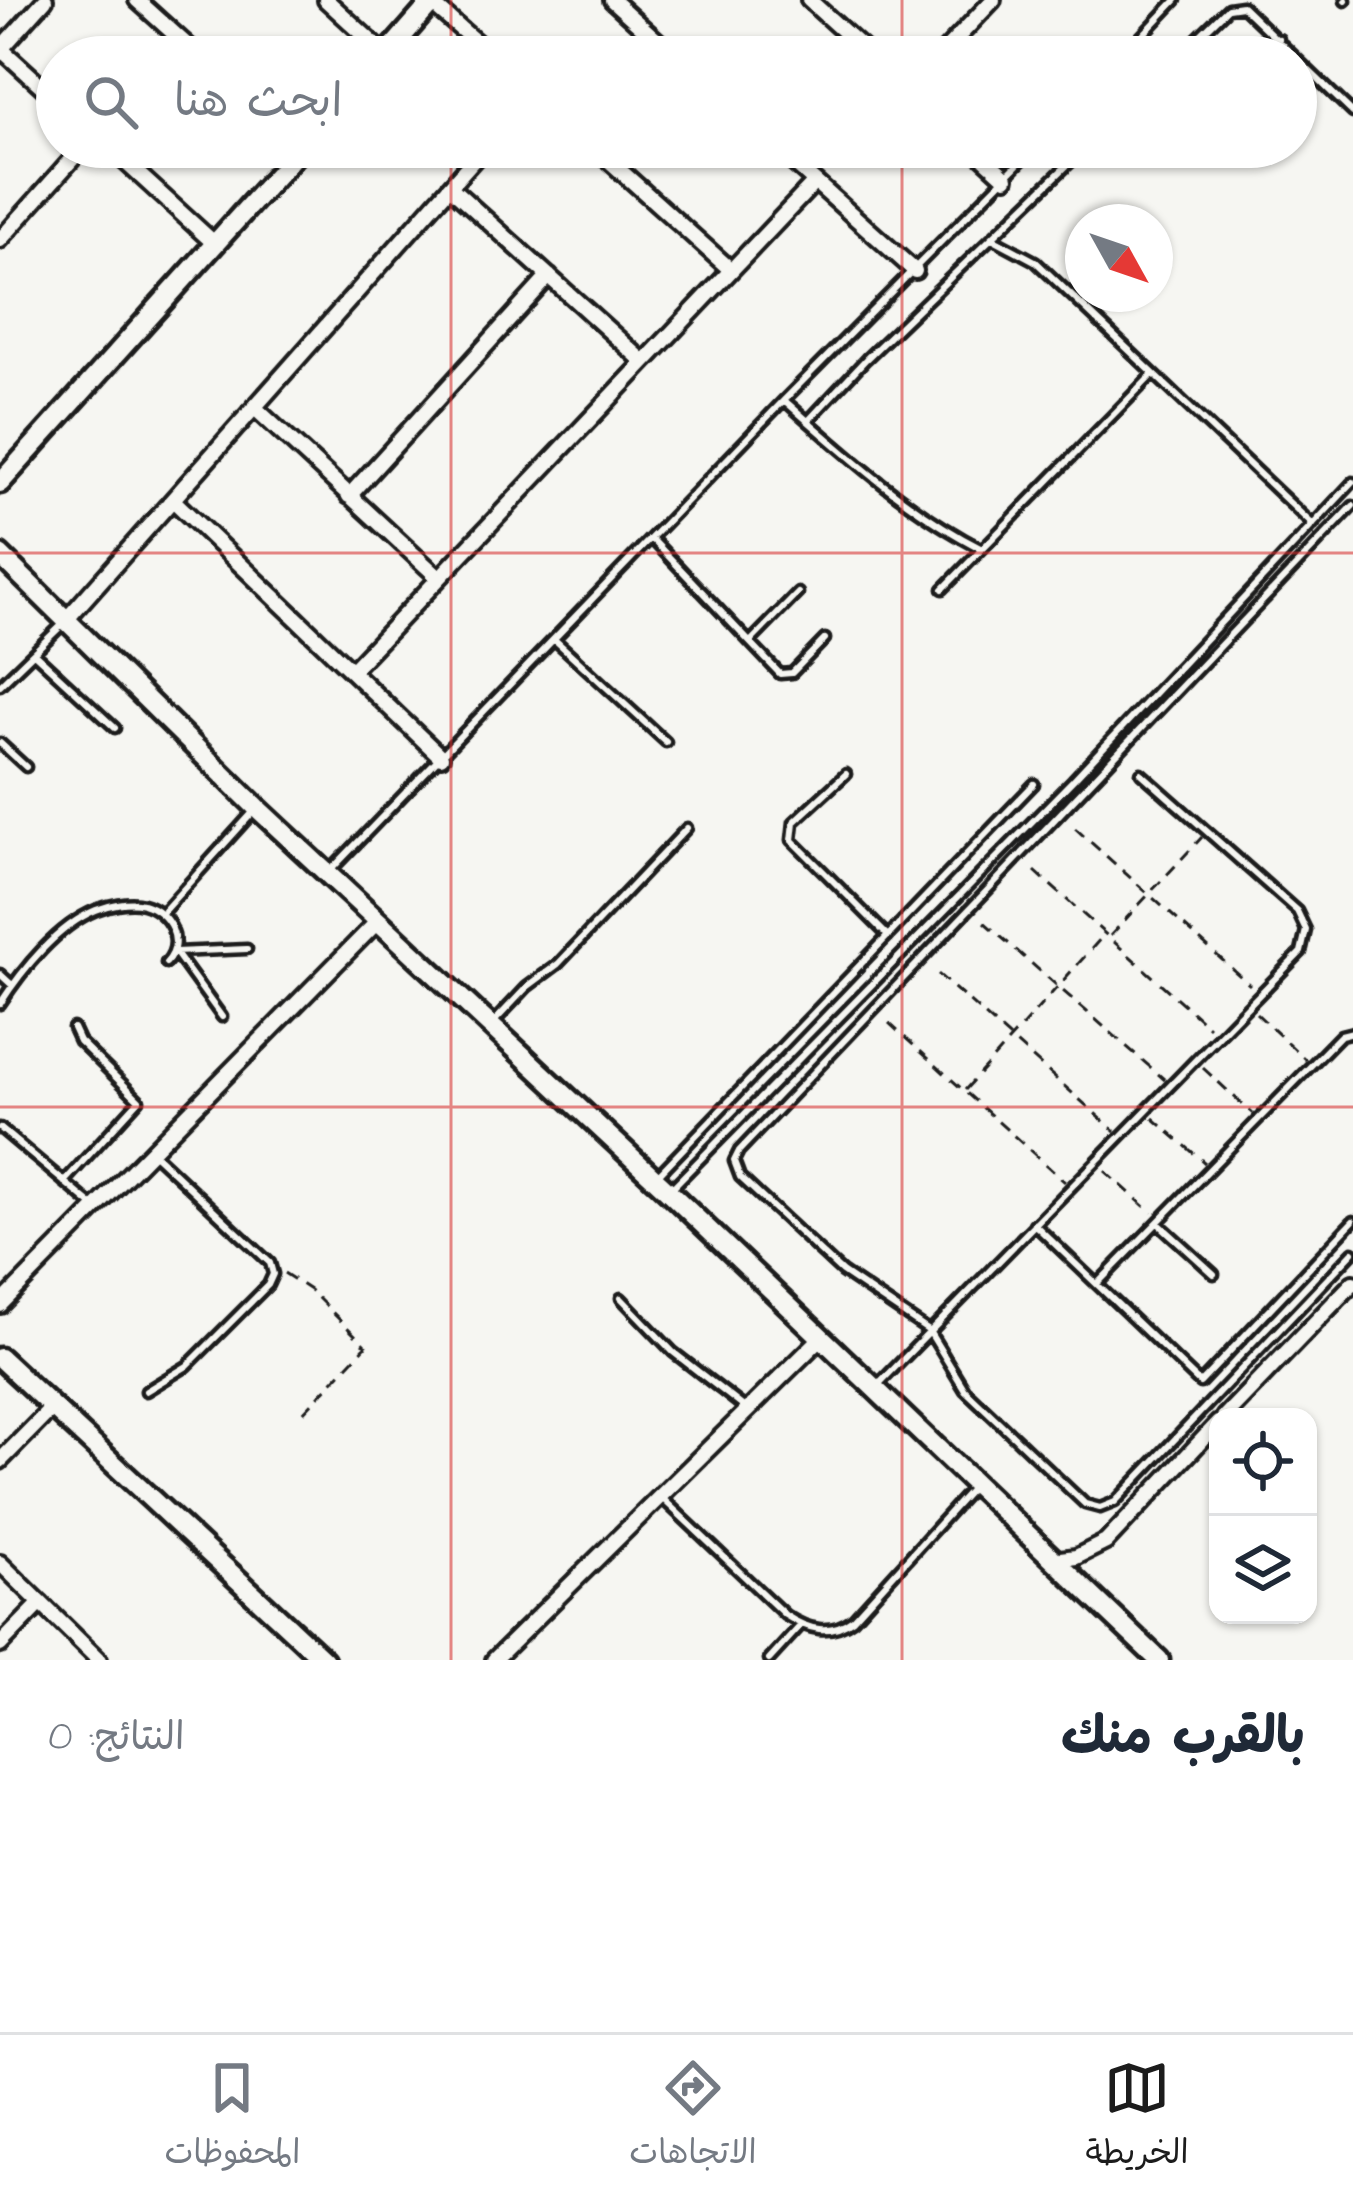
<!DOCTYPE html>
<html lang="ar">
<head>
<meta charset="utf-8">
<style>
	body { margin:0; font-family:"Architects Daughter","Playpen Sans Arabic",sans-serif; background:#f2f2f3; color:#1f2937; direction:rtl }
	.controls { position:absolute; right:36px; bottom:36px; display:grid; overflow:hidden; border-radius:24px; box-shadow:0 3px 9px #0004 }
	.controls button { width:108px; height:108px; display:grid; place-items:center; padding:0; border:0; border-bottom:3px solid #e0e1e3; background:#fff; color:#1f2937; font:60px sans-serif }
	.compass { position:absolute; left:1065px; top:204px; width:108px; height:108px; border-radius:50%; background:#fff; box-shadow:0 3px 9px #0004; rotate:130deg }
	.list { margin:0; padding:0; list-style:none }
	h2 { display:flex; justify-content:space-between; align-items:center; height:156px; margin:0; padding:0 48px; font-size:51px }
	h2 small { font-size:39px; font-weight:400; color:#747a83 }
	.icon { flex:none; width:66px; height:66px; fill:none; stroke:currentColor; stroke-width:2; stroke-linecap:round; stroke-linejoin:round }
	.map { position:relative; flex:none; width:1353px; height:1660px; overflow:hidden; direction:ltr }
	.search { position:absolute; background:#fff; box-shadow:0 3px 9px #0004; left:36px; right:36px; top:36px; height:132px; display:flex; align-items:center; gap:30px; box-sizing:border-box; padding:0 42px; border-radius:66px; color:#747a83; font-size:45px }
	.sheet { height:372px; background:#fff }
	nav { display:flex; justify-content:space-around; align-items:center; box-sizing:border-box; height:168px; border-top:3px solid #e0e1e3; background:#fff; font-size:33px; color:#747a83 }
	nav a { display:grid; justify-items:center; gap:6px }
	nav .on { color:#1c1c1c }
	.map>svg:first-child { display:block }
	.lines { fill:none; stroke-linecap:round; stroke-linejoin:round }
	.lane-casing { stroke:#1c1c1c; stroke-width:15 }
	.street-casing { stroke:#1c1c1c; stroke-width:22 }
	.secondary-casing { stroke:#1c1c1c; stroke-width:27 }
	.path { stroke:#1c1c1c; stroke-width:3; stroke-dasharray:12 9; stroke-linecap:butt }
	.lane { stroke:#f6f6f2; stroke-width:6 }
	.street { stroke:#f6f6f2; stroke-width:14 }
	.secondary { stroke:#f6f6f2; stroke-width:18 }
	.grid { fill:none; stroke:#d62828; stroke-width:3; stroke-opacity:0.55 }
</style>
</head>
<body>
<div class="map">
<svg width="1353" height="1660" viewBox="0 0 1353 1660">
	<rect width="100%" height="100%" fill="#f6f6f2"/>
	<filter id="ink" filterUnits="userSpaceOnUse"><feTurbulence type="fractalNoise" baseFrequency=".00833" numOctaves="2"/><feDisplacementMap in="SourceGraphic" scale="24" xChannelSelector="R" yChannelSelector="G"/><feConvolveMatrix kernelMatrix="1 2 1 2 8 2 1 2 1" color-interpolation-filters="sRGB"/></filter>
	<g filter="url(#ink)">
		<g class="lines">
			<defs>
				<path id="lane" d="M1345,1l1,-1
					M1122,57l54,-57
					M1178,57l50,-49 14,-2 111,107
					M1260,57l19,-18
					M992,238l43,23 278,264
					M784,400c60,53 125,112 198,149
					M808,421l58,-62 220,-212
					M1353,506l-614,645 -5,10 6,16 102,95 87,59 36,59 120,114 15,4 15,-6 238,-250
					M652,539l128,135 12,-1 33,-34
					M943,589l209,-214
					M555,640l111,102
					M750,642l48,-49
					M34,653l81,75
					M0,685l64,-62
					M0,743l26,24
					M846,774l-52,48 -2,18 96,96
					M330,871l454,-471 251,-253
					M161,914l94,-104
					M175,952l47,65
					M175,952l72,-3
					M0,974l12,11
					M0,1004c22,-34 57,-78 96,-94 12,-5 34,-10 47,-6 26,7 43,38 23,59
					M493,1023l34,-36 31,-23 129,-136
					M0,1128l93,78
					M658,1175l376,-391
					M64,1182l75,-82 -60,-59 -6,-13
					M671,1189l402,-409 280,-298
					M1034,1224l166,159 153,-162
					M1159,1224l55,50
					M1097,1284l244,-249 12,-3
					M621,1298l52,54 72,56
					M877,1386l424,-434 5,-22 -9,-19 -156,-138
					M146,1391l41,-25 81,-81 5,-11 -3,-11 -116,-109
					M663,1499l122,116c23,15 45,21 68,4l118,-130
					M769,1660l32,-35"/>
				<path id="street" d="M137,0l63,57
					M326,0l60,55
					M612,0l63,57
					M809,0l63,57
					M431,3l62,54
					M1,49l56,51
					M0,50l45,-50
					M939,57l54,-57
					M109,147l106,97
					M594,147l137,123
					M776,147l139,124
					M972,147l34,31
					M450,187l194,175
					M0,240l83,-93
					M255,408l184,170
					M349,496l200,-220
					M173,500l268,257
					M66,620l419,-473
					M353,669l462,-487
					M0,1305l378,-384
					M1224,1417l129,-134
					M0,1461l53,-54
					M1053,1560l23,-3 30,-15 112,-119
					M0,1563l99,97
					M0,1645l41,-42
					M494,1660l327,-322"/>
				<path id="secondary" d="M384,57l50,-57
					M0,483l302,-336
					M0,555l257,253 412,384 490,468
					M0,1358l324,302"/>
			</defs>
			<!-- lane casing -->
			<use href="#lane" class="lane-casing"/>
			<!-- street casing -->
			<use href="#street" class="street-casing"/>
			<!-- secondary casing -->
			<use href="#secondary" class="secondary-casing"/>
			<!-- path -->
			<path class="path" d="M1075,828l175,157
				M1035,871l174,156
				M984,922l181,158
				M1110,936l92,-99
				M938,974l177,157
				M1256,1013l50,47
				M889,1023l176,159
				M1203,1068l50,46
				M965,1090l138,-154
				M1153,1118l52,45
				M1105,1171l47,42
				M284,1273l26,17 56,56 -64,68"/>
			<!-- lane -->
			<use href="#lane" class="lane"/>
			<!-- street -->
			<use href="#street" class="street"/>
			<!-- secondary -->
			<use href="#secondary" class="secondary"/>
		</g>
	</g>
	<!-- grid -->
	<path class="grid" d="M451,0v57M902,0v57M451,147v1513M902,147v1513M0,553h1353M0,1107h1353"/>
</svg>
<div class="controls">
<button><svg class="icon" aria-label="locate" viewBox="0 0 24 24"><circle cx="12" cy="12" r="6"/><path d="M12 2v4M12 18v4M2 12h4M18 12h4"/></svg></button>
<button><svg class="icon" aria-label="layers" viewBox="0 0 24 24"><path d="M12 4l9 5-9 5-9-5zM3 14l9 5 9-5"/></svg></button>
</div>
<svg class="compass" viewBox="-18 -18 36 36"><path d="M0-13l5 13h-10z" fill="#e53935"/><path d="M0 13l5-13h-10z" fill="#747a83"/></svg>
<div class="search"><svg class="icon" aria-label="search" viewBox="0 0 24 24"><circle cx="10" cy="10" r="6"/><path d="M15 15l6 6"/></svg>ابحث هنا</div>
</div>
<section class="sheet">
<h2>بالقرب منك<small>النتائج: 0</small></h2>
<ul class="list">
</ul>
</section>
<nav>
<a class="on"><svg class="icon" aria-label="map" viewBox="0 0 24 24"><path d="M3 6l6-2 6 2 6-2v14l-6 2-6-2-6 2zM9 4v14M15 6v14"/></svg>الخريطة</a>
<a><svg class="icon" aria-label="directions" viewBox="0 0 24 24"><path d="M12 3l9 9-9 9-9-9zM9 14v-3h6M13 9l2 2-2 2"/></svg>الاتجاهات</a>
<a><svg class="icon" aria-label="saved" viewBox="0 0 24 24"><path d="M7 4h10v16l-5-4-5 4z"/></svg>المحفوظات</a>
</nav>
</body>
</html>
